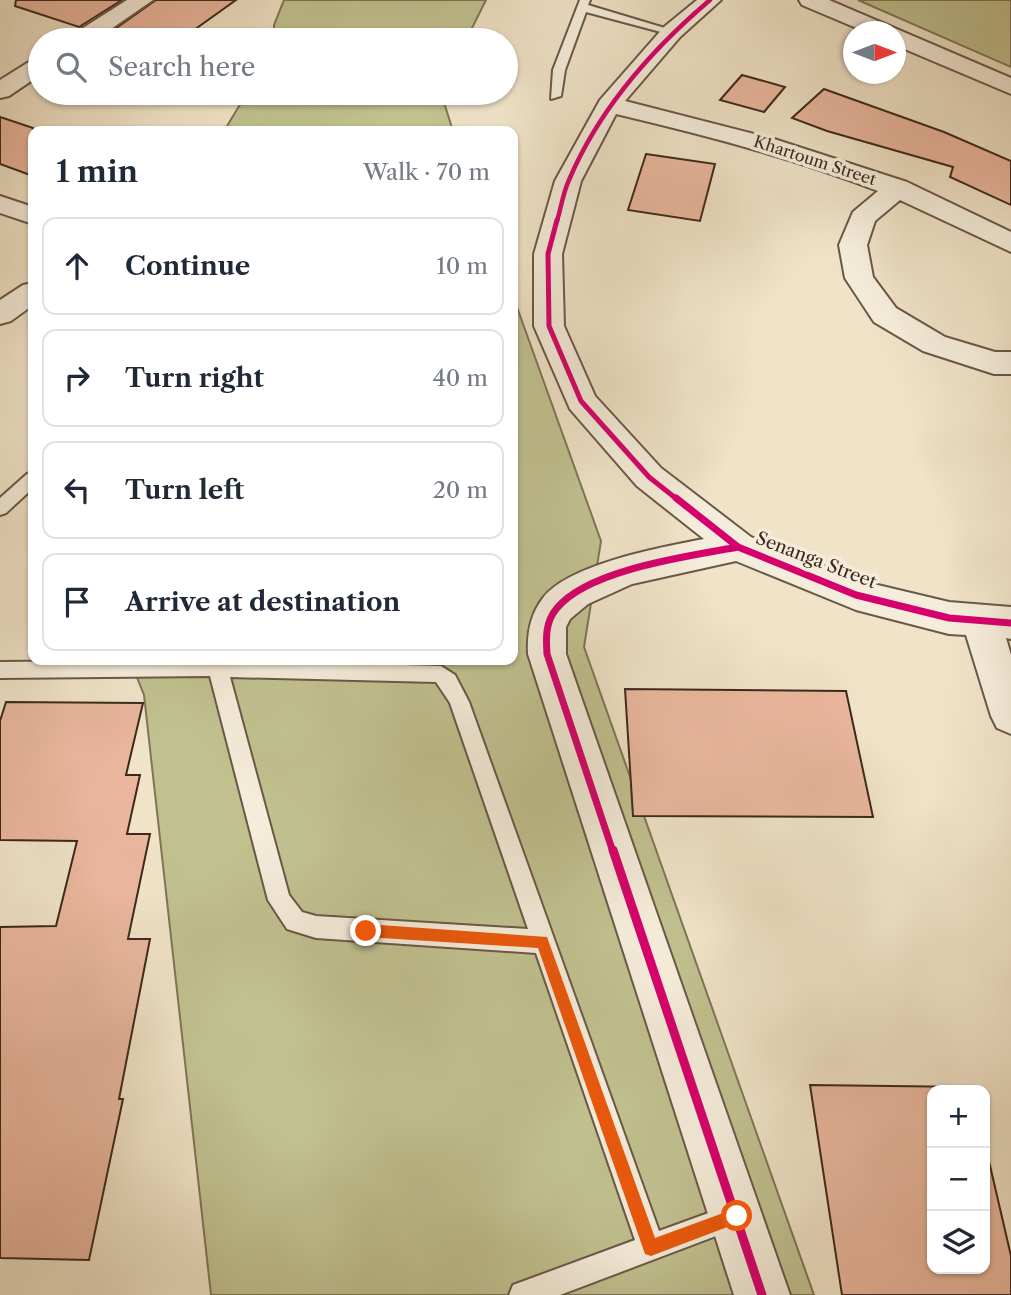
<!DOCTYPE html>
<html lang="en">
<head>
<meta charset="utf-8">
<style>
	body { margin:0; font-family:"Libre Caslon Text",serif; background:#f2f2f3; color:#1f2937 }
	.controls { position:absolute; right:21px; bottom:21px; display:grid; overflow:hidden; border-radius:14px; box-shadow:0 2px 5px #0004 }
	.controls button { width:63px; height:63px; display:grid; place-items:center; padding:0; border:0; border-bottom:2px solid #e0e1e3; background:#fff; color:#1f2937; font:35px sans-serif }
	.compass { position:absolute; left:843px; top:21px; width:63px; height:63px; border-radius:50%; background:#fff; box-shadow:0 2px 5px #0004; rotate:90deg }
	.stop { position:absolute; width:21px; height:21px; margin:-16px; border:5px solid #ea580c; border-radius:50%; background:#fff }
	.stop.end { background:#ea580c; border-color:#fff; box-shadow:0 2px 7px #0008 }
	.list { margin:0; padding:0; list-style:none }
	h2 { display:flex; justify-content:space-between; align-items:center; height:91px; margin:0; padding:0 28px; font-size:30px }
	h2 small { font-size:23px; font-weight:400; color:#747a83 }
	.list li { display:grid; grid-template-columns:46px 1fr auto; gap:21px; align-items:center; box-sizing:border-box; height:98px; margin:0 14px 14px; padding:0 14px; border:2px solid #e0e1e3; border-radius:14px }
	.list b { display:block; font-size:26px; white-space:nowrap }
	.list em { font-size:23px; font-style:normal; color:#747a83 }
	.icon { flex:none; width:38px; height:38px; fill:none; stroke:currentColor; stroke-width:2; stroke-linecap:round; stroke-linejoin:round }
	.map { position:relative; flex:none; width:1011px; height:1295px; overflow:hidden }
	.search { position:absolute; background:#fff; box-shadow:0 2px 5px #0004; left:28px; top:28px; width:490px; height:77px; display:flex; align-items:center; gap:18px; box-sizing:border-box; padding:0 24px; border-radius:38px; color:#747a83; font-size:26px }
	.panel { position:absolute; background:#fff; box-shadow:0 2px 5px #0004; left:28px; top:126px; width:490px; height:539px; border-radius:14px }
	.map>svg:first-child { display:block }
	.green { fill:#c1c190; stroke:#7f7556; stroke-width:2 }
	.building { fill:#eab79e; stroke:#3d291c; stroke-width:2 }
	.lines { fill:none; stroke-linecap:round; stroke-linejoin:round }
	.lane-casing { stroke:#6a5847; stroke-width:4 }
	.street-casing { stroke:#6a5847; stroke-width:4 }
	.lane { fill:#f5eddb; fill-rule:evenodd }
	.street { fill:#f5eddb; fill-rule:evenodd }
	.cycleway-far3-casing { stroke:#f5eddb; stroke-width:7 }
	.cycleway-far2-casing { stroke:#f5eddb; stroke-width:9 }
	.cycleway-far1-casing { stroke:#f5eddb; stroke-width:11 }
	.cycleway-casing { stroke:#f5eddb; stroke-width:13 }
	.cycleway-far3 { stroke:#d6006c; stroke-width:4.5 }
	.cycleway-far2 { stroke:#d6006c; stroke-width:5 }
	.cycleway-far1 { stroke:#d6006c; stroke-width:7 }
	.cycleway { stroke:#d6006c; stroke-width:9 }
	.route { fill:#ea580c }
	.labels { text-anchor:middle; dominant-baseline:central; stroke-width:7; stroke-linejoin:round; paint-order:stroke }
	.far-street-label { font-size:16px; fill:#3d291c; stroke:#f5eddb }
	.street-label { font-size:18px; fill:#3d291c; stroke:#f5eddb }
</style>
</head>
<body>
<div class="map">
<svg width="1011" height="1295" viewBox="0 0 1011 1295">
	<rect width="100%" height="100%" fill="#f0e3c8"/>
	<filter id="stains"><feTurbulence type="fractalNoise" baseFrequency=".00286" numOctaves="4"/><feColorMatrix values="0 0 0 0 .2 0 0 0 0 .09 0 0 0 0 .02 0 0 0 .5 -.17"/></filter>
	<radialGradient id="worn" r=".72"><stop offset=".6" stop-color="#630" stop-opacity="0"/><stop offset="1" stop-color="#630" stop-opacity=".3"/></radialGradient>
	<!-- green -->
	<path class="green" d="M284,0h202l-20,40h-192v-15z
		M858,0h153v67z
		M247,93h194l12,38h-229z
		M513,296l88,245 -17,106 230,648h-603l-67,-600 -14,-35h383z"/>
	<!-- building -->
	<path class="building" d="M16,0h106l-43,27 -64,-21z
		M156,0h80l-56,40h-62l-13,-4z
		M742,75l43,12 -21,25 -44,-12z
		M824,89l120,43 67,29v44l-61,-28 3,-10 -126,-36 -35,-13z
		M0,117l33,11v48l-33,-12z
		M646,154l69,10 -15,57 -72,-11z
		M625,689l221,2 27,126 -240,-1z
		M6,702l137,1 -17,72h14l-13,59h23l-22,105h22l-31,160h4l-34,161 -89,-2v-331l56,-1 21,-85 -77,-1v-119z
		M810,1085l161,2 1,3h-40v179h53v-125l26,112v39h-169z"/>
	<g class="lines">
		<defs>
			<path id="lane" d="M580,0h10l-2,5 90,27 -6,3 -86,-23 -21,58 -4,26 -10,3 2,-29z
				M33,472v16l-27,25 -6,2v-17l27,-24z
				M220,660l221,6 14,9 14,27 190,529 77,-28 9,4 4,9 -4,9 -185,70h-51l4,-10 122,-45 -99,-287 -220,-15 -29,-9 -19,-29 -58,-224 -210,2v-16zM230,677l206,5 14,21 78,226 -212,-13 -14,-4 -13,-17z"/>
			<path id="street" d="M127,0h26l-58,40h-26l3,-5z
				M697,0h24l-41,37 -55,64 149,38 133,43 104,50v20l-111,-52 -25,21 -8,24 6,32 23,31 49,29 50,15h16v22h-17l-71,-23 -49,-29 -29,-44 -6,-33 14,-33 25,-21c-85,-33 -173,-56 -262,-77l-35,67 -19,73 2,72 31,70 66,72 90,69 110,44 88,21 62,5v32l-5,-1 5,17v79l-14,-6 -6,-12 -25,-81 -17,-1 -93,-24 -120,-49 -104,23 -44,20 -18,15 -4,8v27l224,641h-56l-206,-641c-1,-20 2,-39 15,-56 26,-34 119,-51 161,-59l-67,-53 -67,-77 -36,-83v-72l21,-73 45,-81 64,-73z
				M799,0h30l182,78v16l-116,-49v-13h-29l-64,-27z
				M40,58v17l-31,21 -9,2v-18l32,-20z
				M0,196l33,11v17l-33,-11z
				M33,283v22l-22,16 -11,3v-24l23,-15z"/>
		</defs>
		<!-- lane casing -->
		<use href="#lane" class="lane-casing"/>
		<!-- street casing -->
		<use href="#street" class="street-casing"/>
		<!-- lane -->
		<use href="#lane" class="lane"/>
		<!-- street -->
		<use href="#street" class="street"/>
		<defs>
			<path id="cycleway-far3" d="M557,221c4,-13 6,-28 12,-41 30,-71 82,-130 141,-180"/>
			<path id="cycleway-far2" d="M557,220l-9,34 1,72 32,75 68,76 29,23"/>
			<path id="cycleway-far1" d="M676,498l62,49 118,48 93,23 62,5
				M613,852l-66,-198c-1,-16 -2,-32 10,-46 32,-39 133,-52 181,-61"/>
			<path id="cycleway" d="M613,850l149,445"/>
		</defs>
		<!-- cycleway-far3 casing -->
		<use href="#cycleway-far3" class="cycleway-far3-casing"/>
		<!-- cycleway-far2 casing -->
		<use href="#cycleway-far2" class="cycleway-far2-casing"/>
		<!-- cycleway-far1 casing -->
		<use href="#cycleway-far1" class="cycleway-far1-casing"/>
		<!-- cycleway casing -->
		<use href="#cycleway" class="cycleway-casing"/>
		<!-- cycleway-far3 -->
		<use href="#cycleway-far3" class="cycleway-far3"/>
		<!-- cycleway-far2 -->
		<use href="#cycleway-far2" class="cycleway-far2"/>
		<!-- cycleway-far1 -->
		<use href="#cycleway-far1" class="cycleway-far1"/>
		<!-- cycleway -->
		<use href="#cycleway" class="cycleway"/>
	</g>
	<!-- route -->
	<path class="route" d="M366,924l181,13 108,301 82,-30 6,2 2,6 -2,5 -92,35 -6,-2 -107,-306 -172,-11 -6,-6z"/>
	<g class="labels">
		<!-- far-street labels -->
		<g class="far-street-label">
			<text transform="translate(815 160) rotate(18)">Khartoum Street</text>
		</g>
		<!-- street labels -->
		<g class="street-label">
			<text transform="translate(816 560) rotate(21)">Senanga Street</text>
		</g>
	</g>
	<rect width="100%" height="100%" filter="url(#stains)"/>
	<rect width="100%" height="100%" fill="url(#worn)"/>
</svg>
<div class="controls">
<button>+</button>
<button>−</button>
<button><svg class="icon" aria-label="layers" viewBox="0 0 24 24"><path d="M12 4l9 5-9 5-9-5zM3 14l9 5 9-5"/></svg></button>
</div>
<svg class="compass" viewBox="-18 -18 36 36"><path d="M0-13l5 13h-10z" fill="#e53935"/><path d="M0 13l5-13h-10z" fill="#747a83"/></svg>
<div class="stop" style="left:737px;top:1216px"></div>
<div class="stop end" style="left:366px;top:931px"></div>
<div class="search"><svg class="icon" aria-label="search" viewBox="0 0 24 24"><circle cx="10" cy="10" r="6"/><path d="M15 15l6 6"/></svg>Search here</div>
<section class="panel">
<h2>1 min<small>Walk · 70 m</small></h2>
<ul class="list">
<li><svg class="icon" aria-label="ahead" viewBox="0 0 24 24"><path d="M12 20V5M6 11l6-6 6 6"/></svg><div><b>Continue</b></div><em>10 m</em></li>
<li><svg class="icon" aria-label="right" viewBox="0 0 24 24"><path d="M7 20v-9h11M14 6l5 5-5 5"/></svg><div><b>Turn right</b></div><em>40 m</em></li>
<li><svg class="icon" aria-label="left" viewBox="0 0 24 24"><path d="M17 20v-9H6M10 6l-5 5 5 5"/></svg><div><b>Turn left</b></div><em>20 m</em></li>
<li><svg class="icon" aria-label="arrive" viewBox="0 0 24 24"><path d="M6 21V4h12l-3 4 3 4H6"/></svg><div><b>Arrive at destination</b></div></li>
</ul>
</section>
</div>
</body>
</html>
